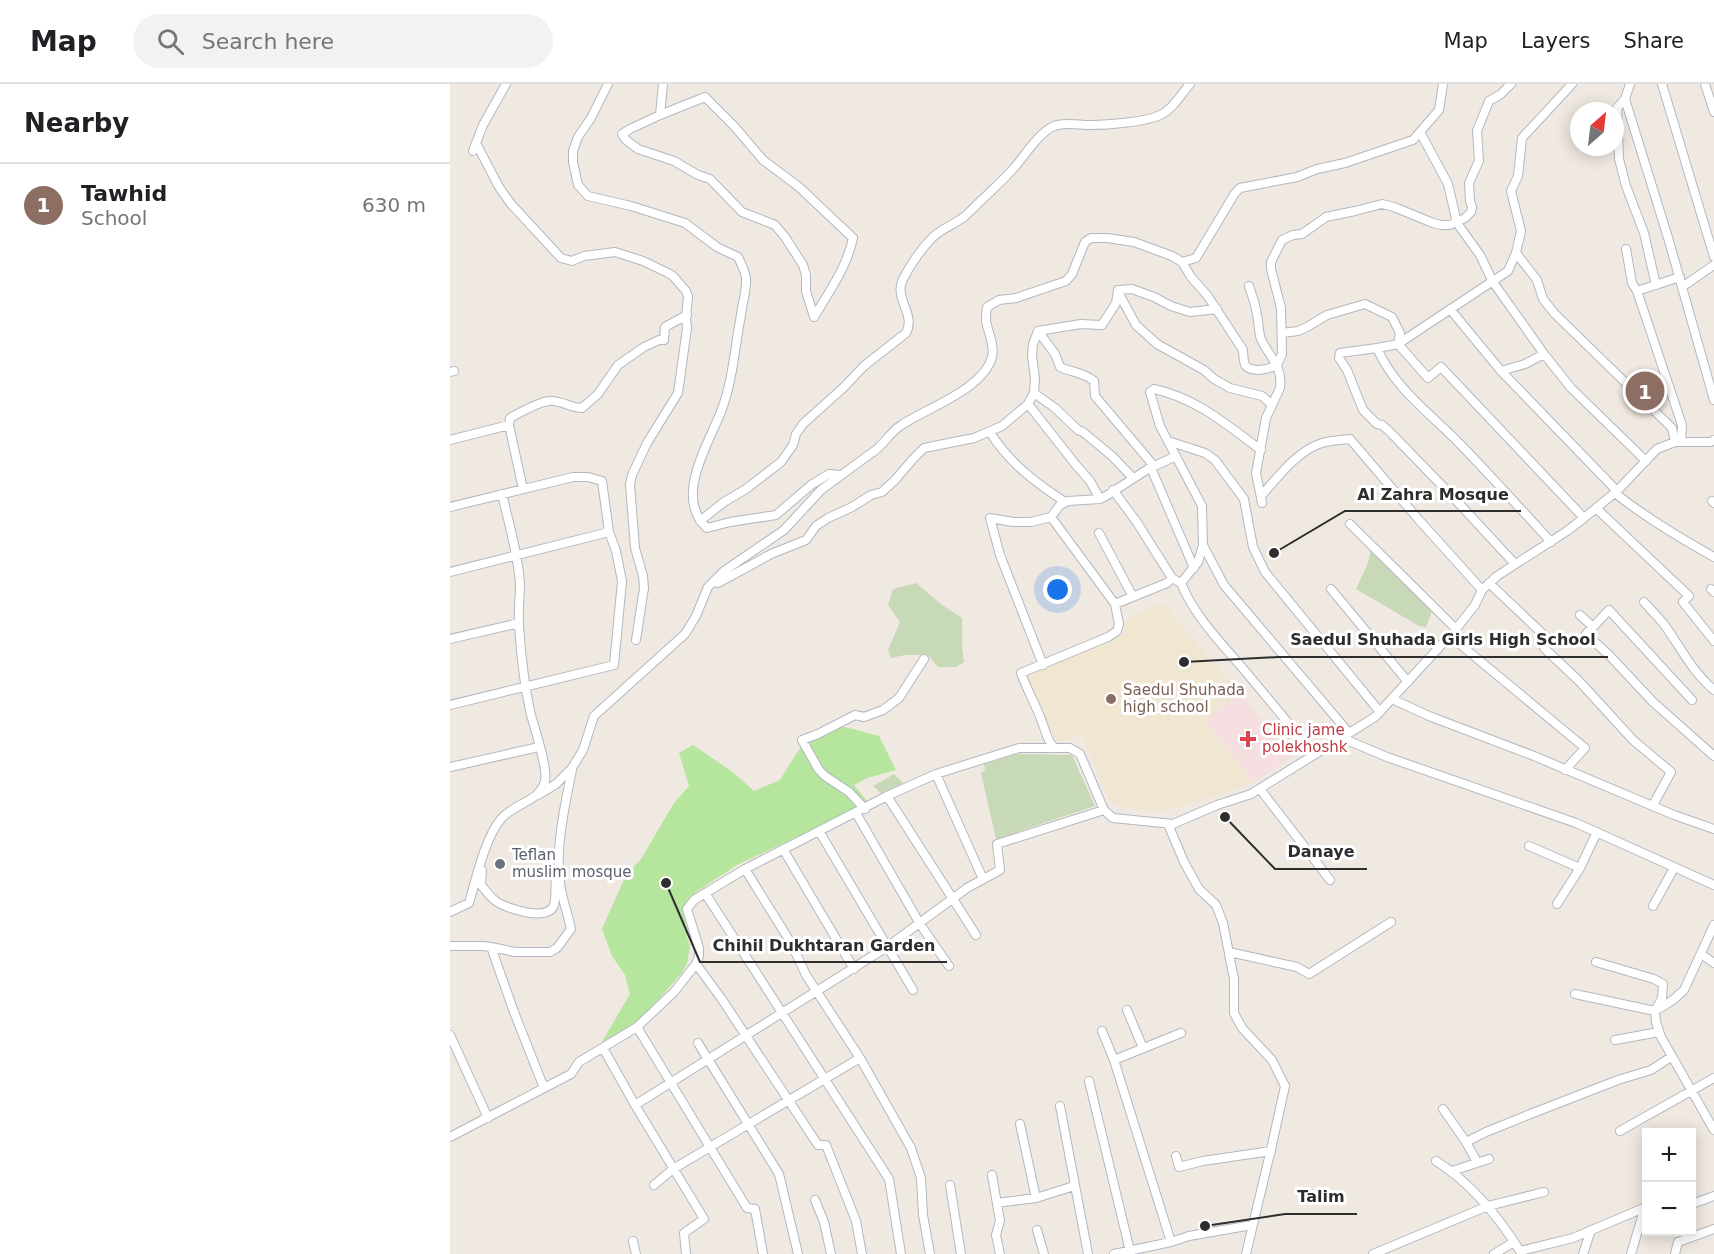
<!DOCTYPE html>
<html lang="en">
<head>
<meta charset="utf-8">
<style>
	body { margin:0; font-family:"DejaVu Sans",sans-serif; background:#f2f2f2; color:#202124 }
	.controls { position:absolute; right:18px; bottom:18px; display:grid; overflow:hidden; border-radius:0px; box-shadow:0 3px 15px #0003 }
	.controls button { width:54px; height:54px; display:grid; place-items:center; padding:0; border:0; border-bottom:2px solid #e0e0e0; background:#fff; color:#202124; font:30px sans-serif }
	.compass { position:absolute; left:1120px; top:18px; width:54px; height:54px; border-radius:50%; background:#fff; box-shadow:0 3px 15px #0003; rotate:28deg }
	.you { position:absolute; left:608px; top:506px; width:21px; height:21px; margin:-15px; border:4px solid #fff; border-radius:50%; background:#1a73e8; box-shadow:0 0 0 9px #1a73e833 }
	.badge { display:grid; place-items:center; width:39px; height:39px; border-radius:50%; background:#2563eb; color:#fff; font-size:20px; font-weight:700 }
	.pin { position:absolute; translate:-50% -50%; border:3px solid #fff; box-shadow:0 2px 6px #0006 }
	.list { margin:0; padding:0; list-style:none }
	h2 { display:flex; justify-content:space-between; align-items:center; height:78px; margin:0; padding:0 24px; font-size:26px }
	h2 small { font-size:20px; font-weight:400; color:#757577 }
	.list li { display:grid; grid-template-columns:39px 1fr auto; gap:18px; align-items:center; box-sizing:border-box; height:84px; padding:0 24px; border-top:2px solid #e0e0e0 }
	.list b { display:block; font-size:22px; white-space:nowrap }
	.list p { margin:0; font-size:20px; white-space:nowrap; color:#757577 }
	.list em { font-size:20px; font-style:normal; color:#757577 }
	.icon { flex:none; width:33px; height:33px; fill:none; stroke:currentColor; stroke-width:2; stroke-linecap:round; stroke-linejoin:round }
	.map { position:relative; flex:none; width:1264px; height:1170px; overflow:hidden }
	header { display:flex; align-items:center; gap:36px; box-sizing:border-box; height:84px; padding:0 30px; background:#fff; border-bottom:2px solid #e0e0e0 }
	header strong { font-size:28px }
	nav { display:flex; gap:33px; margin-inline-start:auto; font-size:21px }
	.search { width:420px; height:54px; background:#f2f2f2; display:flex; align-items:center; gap:15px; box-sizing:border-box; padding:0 21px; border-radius:33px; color:#757577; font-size:22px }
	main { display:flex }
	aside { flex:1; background:#fff }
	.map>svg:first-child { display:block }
	.education { fill:#f0e6d1 }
	.medical { fill:#f5dfe0 }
	.green { fill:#b6e59e }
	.cemetery { fill:#c8d9b8 }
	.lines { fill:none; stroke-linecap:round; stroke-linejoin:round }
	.minor-casing { stroke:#b4b7c1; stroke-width:10 }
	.minor { stroke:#fff; stroke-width:8 }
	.education-dot { fill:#8d6e63; stroke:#fff; stroke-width:2 }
	.health-dot { fill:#e0444e; stroke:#fff; stroke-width:2 }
	.worship-dot { fill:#6b7280; stroke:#fff; stroke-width:2 }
	.labels { text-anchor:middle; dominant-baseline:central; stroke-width:6; stroke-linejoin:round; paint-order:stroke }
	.education-label { font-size:15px; fill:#785e54; stroke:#fff; text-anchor:start }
	.health-label { font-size:15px; fill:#be3a42; stroke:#fff; text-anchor:start }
	.worship-label { font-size:15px; fill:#5b616d; stroke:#fff; text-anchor:start }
	.leader { fill:none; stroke:#2e2e2e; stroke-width:2 }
	.callout-dot { fill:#2e2e2e; stroke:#fff; stroke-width:2 }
	.callout-label { font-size:16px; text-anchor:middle; font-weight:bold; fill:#2e2e2e; stroke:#fff; stroke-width:6; stroke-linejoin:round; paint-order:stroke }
</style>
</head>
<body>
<header>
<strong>Map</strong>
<div class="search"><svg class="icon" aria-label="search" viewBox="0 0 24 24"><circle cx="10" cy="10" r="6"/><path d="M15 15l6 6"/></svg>Search here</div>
<nav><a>Map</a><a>Layers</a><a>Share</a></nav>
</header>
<main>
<aside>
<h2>Nearby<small></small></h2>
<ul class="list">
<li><span class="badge" style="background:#8d6e63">1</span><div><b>Tawhid</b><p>School</p></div><em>630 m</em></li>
</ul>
</aside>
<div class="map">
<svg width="1264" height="1170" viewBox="0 0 1264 1170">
	<rect width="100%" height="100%" fill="#efe9e1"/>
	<!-- education -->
	<path class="education" d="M712,519l77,90 -34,28 49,62 -26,9 -60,18 -13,1 -36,-5 -10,-5 -27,-67 -25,9 -33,-69 103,-41 -5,-11z"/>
	<!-- medical -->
	<path class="medical" d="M789,609l53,64 -38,26 -49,-62z"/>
	<!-- green -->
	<path class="green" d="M395,643l34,9 17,34 -29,8 -13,7 14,17 -41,21 -90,42 -38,25 -12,10 -3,8 3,29 3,9 -3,18 -6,10 -39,44 -23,16 -17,8 28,-48 -5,-19 -13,-19 -10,-27 24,-54 15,-16 33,-56 15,-17 -10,-33 14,-8 41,28 20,18 26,-11 23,-37 30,-15z"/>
	<!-- cemetery -->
	<path class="cemetery" d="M921,465l61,62 -6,16 -7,-1 -63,-37 12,-26z
		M466,499l26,22 20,13v30l2,14 -8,5h-18l-10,-12h-23l-14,3 -3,-8 12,-28 -12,-17 5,-16z
		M568,670l54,1 23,51 -99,33 -15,-66 4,-3 -1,-6z
		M444,690l9,9 -21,11 -9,-8z"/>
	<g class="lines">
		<defs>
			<path id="minor" d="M158,0l-17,34 -13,19 -5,14v11l5,23 10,11 43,10 54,17 32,24 21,10c3,6 7,14 8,21 1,12 -4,26 -5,37 -6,31 -8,64 -19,94 -13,35 -49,88 -15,119l23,-6 46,-7 35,-30 18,-11 11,1
				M213,0l-3,31 -30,14 -8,5 4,6 12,9 36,12 24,14 12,4 32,33 33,13 10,12 18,28 3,10v16l8,26
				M1180,0l-5,15 -8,9 2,51 7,27 18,47 12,52
				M1212,0l52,173
				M1255,0l9,28
				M1175,15l44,142 45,159
				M210,31l45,-18 29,29 29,34 36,27 54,51c-6,29 -24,54 -39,79
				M970,48l28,52 9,39 23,32 13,27 51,72 27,34 75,73
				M26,59l23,44 12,17 50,54 11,3 12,-5 31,-4 28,9 25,12 5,3 13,15 2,6 -2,20 1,11 -9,65 -31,50 -15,32 -2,9 5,64 8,28 1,12 -8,52
				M23,67l10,-26 23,-41
				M1176,165l6,34 5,8 45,134 -1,17
				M1066,169l21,27 6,19 11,14 118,115 3,14
				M732,178l14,-4 39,-65 5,-5 57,-11 20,-8 28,-6 68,-23 26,-30 4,-26
				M799,202c3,10 7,19 8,29 2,7 1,16 4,24 8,18 22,26 19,49l-14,30 -10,55 6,30
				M1232,203l32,-22
				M1187,207l43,-14
				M668,208l18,33 21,19 47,26 10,9 16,9 32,8 9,8
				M1000,225l51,62 116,120
				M588,247l17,23 5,13c11,5 25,6 34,14l1,15 59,70
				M832,249l16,-2 9,-4 20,-12 38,-11 27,13 8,16 -2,11
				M948,260l30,34 13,-11 143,151
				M927,264l-37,5 -1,5 8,12 16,40 14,14 5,1 7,6 64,66 62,67
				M1051,287l24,-7 19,-10
				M0,288l4,-1
				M584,309l21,15 23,22 5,2 29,24 21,22
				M578,320l48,61 14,16 10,18
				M540,348c18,30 46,51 75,70
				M0,356l59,-15
				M718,357l37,12 10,7 29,39 9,48 12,25 115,140
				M811,366c-34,-25 -65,-52 -107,-61l-4,3 10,34 42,80 1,39 -5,17 -17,21c13,33 42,62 65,89 23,28 46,55 68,83
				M701,384l43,100
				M73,405l-14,-64 1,-7c9,-5 31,-17 40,-17 11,-1 21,7 32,7l16,-14 20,-29 26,-18 15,-7h5l1,-13 22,-12
				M663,406l23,31 36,57
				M1165,409c31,25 65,45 99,64
				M811,412c16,-18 37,-46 61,-53 9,-3 19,-3 28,-4l69,81 63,70
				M1262,417l2,2
				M0,423l123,-30h15l14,4 7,51 7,19 6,30 -8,84 -164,40
				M1146,424l93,88 -6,6 31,39
				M601,433l64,87
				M250,437l24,-19 22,-13 35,-27 12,-17 3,-11 7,-10 40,-36 21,-22 42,-33c10,-18 -11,-33 -4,-52 7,-14 18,-30 28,-41 10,-11 23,-15 34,-23 7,-6 13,-13 20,-19 10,-10 20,-19 29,-29 12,-13 25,-36 41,-43 10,-4 25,-1 36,-1 17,0 58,-3 72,-11 12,-6 19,-20 28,-30
				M900,440l106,105
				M649,449l34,64
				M1101,458c-30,-33 -60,-66 -91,-98 -29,-30 -66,-56 -83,-96l21,-4 110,-73 8,-18 5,-22 -10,-40 7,-15 4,-38 50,-54
				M753,461l21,40 125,148
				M0,488l159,-40
				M265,498l3,1 53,-29 35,-14 10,-14 12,-8 24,-11 19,-12 11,-3 13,-12 18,-21 11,-11 50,-10 28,-12 26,-22 6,-11 1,-15 -3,-22 1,-12 5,-13 43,-7 21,1 14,-22 2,-13 14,-1 22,8 17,9 19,6 27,-3
				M1039,499l57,54 -2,11 35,33 54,59 38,32 -18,33
				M881,505l77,93
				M1261,505l3,3
				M1194,518c6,7 13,14 19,21 17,23 29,49 51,67
				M1130,531l13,12 -7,7 24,22 43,46 61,54
				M1143,543l16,-17 83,90
				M1000,552l135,112 -20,22
				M0,555l69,-16
				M593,581l-43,-110 -10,-37 23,4h18l20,-5 9,-12 8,-4 32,-2 6,-3 42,-27 28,-13
				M942,615l37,17 105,40 140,59 40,14
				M892,654l45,19 189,66 138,62
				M604,664c-7,-8 -8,-16 -12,-26 -6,-17 -15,-32 -21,-49l87,-36 9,-6 2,-7 -4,-20 52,-21 5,-5 9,5
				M0,683l89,-20
				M486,690l47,105
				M810,705l70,91
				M88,711l18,-11 16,-16 11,-18 11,-34 91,-82 11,-18 12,-29 16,-16 60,-41 37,-40 49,-36c12,-6 18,-20 30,-28 26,-18 83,-36 92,-69 3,-11 -4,-25 -6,-36 0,-5 0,-10 1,-14l12,-7 17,-2 50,-17 6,-7 13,-32 6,-4h16l27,4 38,14 10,6 9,15 16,18 36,55c1,15 0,19 15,20 8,0 12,-2 19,-5l5,-11 -1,-46 -10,-39v-7l11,-22 11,-5 9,-1 24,-17 29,-6 27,-7 12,3 39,16 8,2h9l15,-7 6,-6 1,-5 -2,-6 -1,-18 10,-22 -2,-30 12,-30 12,-7 10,-10
				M437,712l89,139
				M415,725l-16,-17 -24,-16 -6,-6 -17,-30 16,-6 37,-19 9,2 19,-7 16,-12 25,-39
				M406,729l64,111 29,42
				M718,740l16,38 15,27 17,16 7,18 11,56v34l8,15 30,32 13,26 -13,59 -26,109
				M369,747l94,159
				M1079,762l51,22
				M333,765l71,120
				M30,785l2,1 -1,15c5,6 10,13 16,17 11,7 51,20 57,3 2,-6 1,-21 2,-28
				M295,785l46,74 15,32 54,83 51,90 10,30 2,37 7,39
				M255,809l184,286 12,75
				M1107,820l23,-36 17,-36
				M1203,822l21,-38
				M0,828l19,-9c7,-24 16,-65 32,-84 13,-16 39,-17 44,-38 3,-12 -10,-52 -14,-66 -7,-30 -10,-60 -12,-90 -1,-14 1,-28 1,-41 -2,-30 -11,-60 -18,-90
				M0,862h33l8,1 23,65 30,76
				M41,863l24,5h35l7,-4 14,-19c-3,-15 -9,-30 -11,-46 -5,-34 5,-79 12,-113
				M779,868l68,15 12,7 82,-52
				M1251,870l13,9
				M1146,878l58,17 9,5 -1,14 -7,13 1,11 5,15 53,93
				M246,880l25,34 97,147h8l30,76 6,33
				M1125,910l80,17 18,-11 11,-10 30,-65
				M677,926l16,38
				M187,943l110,181 8,1 8,45
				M652,947l12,29 57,182
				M0,951l38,83
				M1165,956l44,-8
				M248,959l81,131 19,80
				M153,964l32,57 69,114 -20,14 2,21
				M664,976l67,-27
				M639,997l41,170
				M185,1021l252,-158 80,-59 33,-18 -3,-26 107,-34
				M610,1022l28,148
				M993,1025l23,33 11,20
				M570,1040l16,74
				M1170,1047l94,-53
				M0,1053l121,-63 8,-12 58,-35 37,-35 22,-28 3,-8v-8l-12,-39 7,-9 51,-31 142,-73 49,-22 83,-26h51l10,6 24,56 9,8 60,6 44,-19 34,-11 124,-77 81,-88 19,-24 7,-15 15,-14 70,-45 17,-13 33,-27 40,-42 18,-7h36l3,-2
				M1016,1058l20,-10 47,-19 85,-33 33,-10 20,-13
				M726,1072l3,11 24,-6 68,-10
				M986,1077c35,22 62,55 84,90l53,-13 73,-31
				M1002,1087l37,-12
				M542,1091l8,46 -4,14 4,19
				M204,1101l19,-16 187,-111
				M500,1101l11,69
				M365,1116l9,22 7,32
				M547,1119l39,-5 38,-12
				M1242,1120l22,-8
				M587,1146l7,24
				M183,1157l3,13
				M664,1170l57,-12 18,-6 63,-11
				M923,1170l115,-48 56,-14
				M1044,1170l20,-12
				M1133,1170l8,-24
				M1181,1170l14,-47
				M1225,1170l3,-12 36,-13"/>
		</defs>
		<!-- minor casing -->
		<use href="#minor" class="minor-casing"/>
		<!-- minor -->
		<use href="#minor" class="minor"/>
	</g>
	<!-- markers -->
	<circle class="education-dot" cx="661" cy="615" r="6"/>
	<path class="health-dot" d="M795 646h6v6h6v6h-6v6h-6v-6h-6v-6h6z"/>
	<circle class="worship-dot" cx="50" cy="780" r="6"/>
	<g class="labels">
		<!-- education labels -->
		<g class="education-label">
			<text x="673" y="606">Saedul Shuhada<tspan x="673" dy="17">high school</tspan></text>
		</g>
		<!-- health labels -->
		<g class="health-label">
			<text x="812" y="646">Clinic jame<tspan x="812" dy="17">polekhoshk</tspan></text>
		</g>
		<!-- worship labels -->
		<g class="worship-label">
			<text x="62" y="771">Teflan<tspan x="62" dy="17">muslim mosque</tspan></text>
		</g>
	</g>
	<!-- callouts -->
	<path class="leader" d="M824 469L895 427H1071M734 578L828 573H1158M775 733L825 785H917M216 799L250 878H497M755 1142L835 1130H907"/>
	<g class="callout-dot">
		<circle cx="824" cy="469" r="6"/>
		<circle cx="734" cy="578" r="6"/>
		<circle cx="775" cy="733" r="6"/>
		<circle cx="216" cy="799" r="6"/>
		<circle cx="755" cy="1142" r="6"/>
	</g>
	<g class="callout-label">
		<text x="983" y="416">Al Zahra Mosque</text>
		<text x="993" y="561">Saedul Shuhada Girls High School</text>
		<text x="871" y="773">Danaye</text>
		<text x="374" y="867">Chihil Dukhtaran Garden</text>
		<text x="871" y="1118">Talim</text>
	</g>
</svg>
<div class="controls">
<button>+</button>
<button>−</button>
</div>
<svg class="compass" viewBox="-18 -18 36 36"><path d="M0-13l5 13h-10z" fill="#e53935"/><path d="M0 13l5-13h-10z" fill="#757577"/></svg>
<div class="you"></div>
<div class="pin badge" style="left:1195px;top:307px;background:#8d6e63">1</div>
</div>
</main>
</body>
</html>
